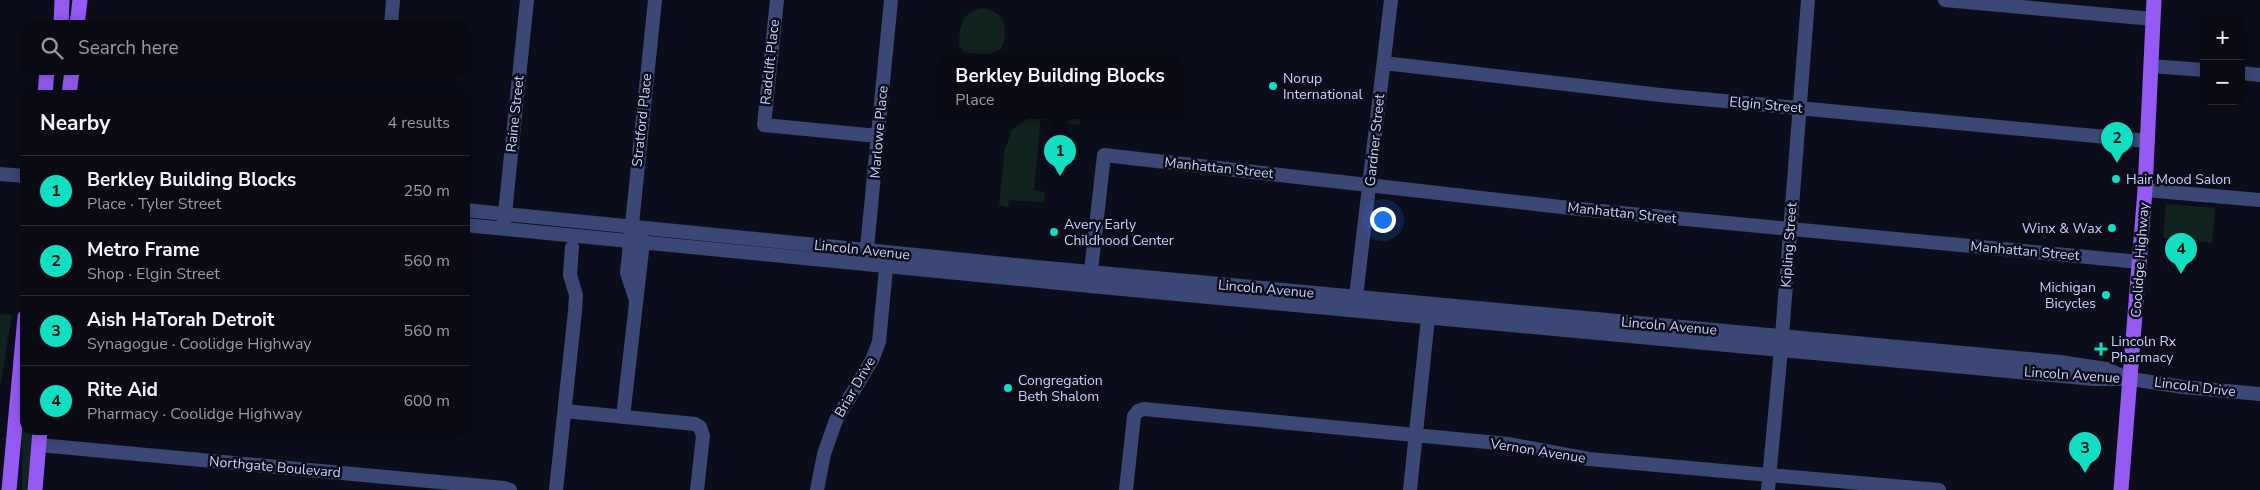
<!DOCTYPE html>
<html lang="en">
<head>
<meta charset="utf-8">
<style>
	body { margin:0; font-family:"Nunito Sans",sans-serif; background:#12131d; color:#f1f3f6 }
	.controls { position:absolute; right:15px; top:15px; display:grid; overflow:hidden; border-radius:10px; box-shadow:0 2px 12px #0003 }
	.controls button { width:45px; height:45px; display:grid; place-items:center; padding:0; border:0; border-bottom:1px solid #292b34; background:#090a14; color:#f1f3f6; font:25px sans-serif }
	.you { position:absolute; left:1382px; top:219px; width:18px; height:18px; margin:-12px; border:4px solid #fff; border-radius:50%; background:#1a73e8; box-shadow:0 0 0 8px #1a73e833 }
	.badge { display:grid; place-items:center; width:32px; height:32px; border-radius:50%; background:#12dec2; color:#111; font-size:16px; font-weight:700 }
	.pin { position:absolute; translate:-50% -41px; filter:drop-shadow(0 1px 2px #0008) }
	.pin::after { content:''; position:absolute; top:26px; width:18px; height:15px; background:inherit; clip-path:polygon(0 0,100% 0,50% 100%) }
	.popup { position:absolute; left:939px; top:54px; width:242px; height:65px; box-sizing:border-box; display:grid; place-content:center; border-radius:10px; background:#090a14; filter:drop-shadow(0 1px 4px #0005); font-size:16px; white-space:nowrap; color:#999aa0 }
	.popup b { font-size:19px; color:#f1f3f6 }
	.popup::after { content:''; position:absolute; left:50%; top:100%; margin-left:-10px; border:10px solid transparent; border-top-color:#090a14 }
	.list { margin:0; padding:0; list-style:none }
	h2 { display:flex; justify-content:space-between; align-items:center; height:65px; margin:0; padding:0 20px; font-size:21px }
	h2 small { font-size:16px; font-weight:400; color:#999aa0 }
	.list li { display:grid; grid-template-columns:32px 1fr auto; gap:15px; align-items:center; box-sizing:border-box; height:70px; padding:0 20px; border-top:1px solid #292b34 }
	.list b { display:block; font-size:19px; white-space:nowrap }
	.list p { margin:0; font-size:16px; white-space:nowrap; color:#999aa0 }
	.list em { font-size:16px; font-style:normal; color:#999aa0 }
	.icon { flex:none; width:28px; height:28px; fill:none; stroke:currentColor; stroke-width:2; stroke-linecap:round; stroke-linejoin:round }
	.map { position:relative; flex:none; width:2260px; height:490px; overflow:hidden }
	.search { position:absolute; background:#090a14; box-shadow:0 2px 12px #0003; left:20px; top:20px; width:450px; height:55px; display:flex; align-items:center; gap:12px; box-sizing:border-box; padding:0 18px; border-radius:15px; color:#999aa0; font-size:19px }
	.panel { position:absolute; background:#090a14; box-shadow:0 2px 12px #0003; left:20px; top:90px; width:450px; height:345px; border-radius:15px }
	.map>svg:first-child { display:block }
	.green { fill:#10231e }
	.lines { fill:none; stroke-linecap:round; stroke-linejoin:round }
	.minor { stroke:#3b4775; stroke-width:14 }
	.major { stroke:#955af1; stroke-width:15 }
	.poi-dot { fill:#12dec2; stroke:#0c0d1a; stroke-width:2 }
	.labels { text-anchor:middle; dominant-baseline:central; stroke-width:5; stroke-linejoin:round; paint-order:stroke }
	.street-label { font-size:14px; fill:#cad0fb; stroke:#0c0d1a }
	.poi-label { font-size:14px; fill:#cad0fb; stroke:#0c0d1a; text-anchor:start }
</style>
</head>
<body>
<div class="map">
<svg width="2260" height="490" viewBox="0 0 2260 490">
	<rect width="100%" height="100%" fill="#0c0d1a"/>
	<!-- green -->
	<path class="green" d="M981,8c24,2 29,22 20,41l-14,6 -23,-3 -5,-6c1,-19 1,-33 22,-38z
		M1034,115h7l-7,75 11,2 -1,10 -35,-2 -1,7 -9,-2 6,-57 5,-11 1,-7z
		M1044,115h36l1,2 -1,8 -37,-5z
		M2166,204l49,4 -3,35 -49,-5z
		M0,314l12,1 -12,72z
		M25,403v27h8l-6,60h-5v-51z"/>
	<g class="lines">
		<!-- minor -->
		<path class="minor" d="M777,0l-13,125 114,11
			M1945,0l208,19
			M391,25l2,-25
			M1384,63l276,32 488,46
			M2151,66l53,4
			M2241,73l19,2
			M0,174l25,2
			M2145,190l115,10
			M465,210l571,57 1024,95 46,7 19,8
			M504,223l23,-223
			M465,225l625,61 1004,93h37l52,8 77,7
			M866,258l25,-258
			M1090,280l14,-125 475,54 561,53
			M636,300l-9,-27 28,-273
			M1355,305l36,-305
			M565,411l130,13 5,3 3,9 -6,54
			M623,417l20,-175 -4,-7
			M39,445l465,43 6,2
			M556,490l19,-179 1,-16 -6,-20 2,-28
			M817,490l7,-36 12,-34 36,-60 7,-18 8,-84
			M1126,490l8,-74 4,-5 6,-2 364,35 81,15 350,31
			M1410,490l19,-181
			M1768,490l13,-141 27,-349"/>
		<!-- major -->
		<path class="major" d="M61,25l1,-25
			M77,25l3,-25
			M45,95l2,-25
			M69,95l3,-25
			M9,490l16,-173
			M35,490l5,-60
			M2121,490l24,-300 9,-190"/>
	</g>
	<!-- markers -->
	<g class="poi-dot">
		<circle cx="1273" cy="86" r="5"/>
		<circle cx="2116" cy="179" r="5"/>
		<circle cx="2112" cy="228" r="5"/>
		<circle cx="1054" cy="232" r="5"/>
		<circle cx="2106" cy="295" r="5"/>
		<path d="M2098.5 341.5h5v5h5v5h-5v5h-5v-5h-5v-5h5z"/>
		<circle cx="1008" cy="388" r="5"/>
	</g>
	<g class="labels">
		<!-- street labels -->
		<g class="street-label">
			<text transform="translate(770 62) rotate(-84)">Radclift Place</text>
			<text transform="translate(1766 105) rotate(5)">Elgin Street</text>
			<text transform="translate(515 114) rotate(-84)">Raine Street</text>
			<text transform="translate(642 120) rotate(-84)">Stratford Place</text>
			<text transform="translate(879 132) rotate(-85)">Marlowe Place</text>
			<text transform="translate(1375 140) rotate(-84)">Gardner Street</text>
			<text transform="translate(1219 168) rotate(6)">Manhattan Street</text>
			<text transform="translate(1622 213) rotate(6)">Manhattan Street</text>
			<text transform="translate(1789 245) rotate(-86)">Kipling Street</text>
			<text transform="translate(862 250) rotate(6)">Lincoln Avenue</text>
			<text transform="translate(2025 251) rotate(5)">Manhattan Street</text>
			<text transform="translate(2140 260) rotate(-86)">Coolidge Highway</text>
			<text transform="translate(1266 289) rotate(5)">Lincoln Avenue</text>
			<text transform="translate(1669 326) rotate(5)">Lincoln Avenue</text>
			<text transform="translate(2072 375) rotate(4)">Lincoln Avenue</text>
			<text transform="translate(855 387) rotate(-60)">Briar Drive</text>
			<text transform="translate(2195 387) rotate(7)">Lincoln Drive</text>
			<text transform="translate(1538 451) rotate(9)">Vernon Avenue</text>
			<text transform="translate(275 467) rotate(5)">Northgate Boulevard</text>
		</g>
		<!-- poi labels -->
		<g class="poi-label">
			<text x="1283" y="78">Norup<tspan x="1283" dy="16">International</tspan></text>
			<text x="2126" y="179">Hair Mood Salon</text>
			<text x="1064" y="224">Avery Early<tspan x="1064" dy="16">Childhood Center</tspan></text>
			<text x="2102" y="228" text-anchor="end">Winx &amp; Wax</text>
			<text x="2096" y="287" text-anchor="end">Michigan<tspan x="2096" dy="16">Bicycles</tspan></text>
			<text x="2111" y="341">Lincoln Rx<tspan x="2111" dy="16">Pharmacy</tspan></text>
			<text x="1018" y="380">Congregation<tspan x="1018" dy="16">Beth Shalom</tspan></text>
		</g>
	</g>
</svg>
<div class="controls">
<button>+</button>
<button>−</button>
</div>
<div class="you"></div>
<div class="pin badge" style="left:1060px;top:176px">1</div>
<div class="popup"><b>Berkley Building Blocks</b>Place</div>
<div class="pin badge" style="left:2117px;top:163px">2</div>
<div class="pin badge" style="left:2085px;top:473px">3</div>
<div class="pin badge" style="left:2181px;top:274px">4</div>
<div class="search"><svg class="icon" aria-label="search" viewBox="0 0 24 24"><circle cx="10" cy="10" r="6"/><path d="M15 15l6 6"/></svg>Search here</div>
<section class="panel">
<h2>Nearby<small>4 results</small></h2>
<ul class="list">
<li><span class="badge">1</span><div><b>Berkley Building Blocks</b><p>Place · Tyler Street</p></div><em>250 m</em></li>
<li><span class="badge">2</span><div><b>Metro Frame</b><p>Shop · Elgin Street</p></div><em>560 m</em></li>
<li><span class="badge">3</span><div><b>Aish HaTorah Detroit</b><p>Synagogue · Coolidge Highway</p></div><em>560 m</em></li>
<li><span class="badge">4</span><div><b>Rite Aid</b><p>Pharmacy · Coolidge Highway</p></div><em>600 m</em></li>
</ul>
</section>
</div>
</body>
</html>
